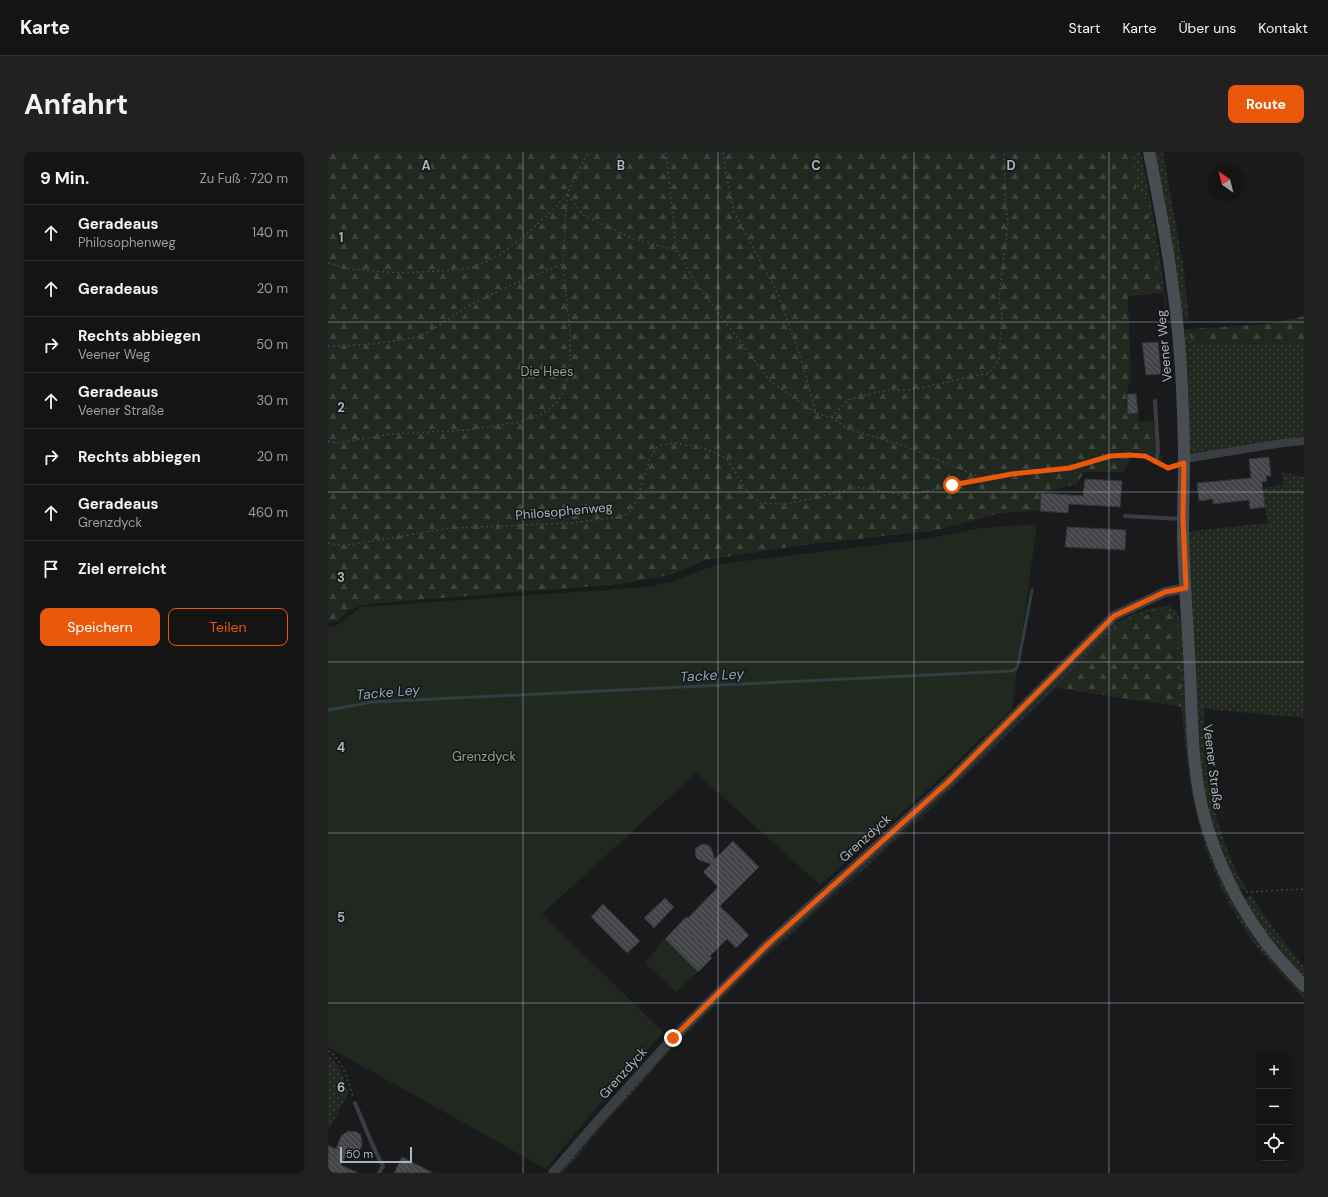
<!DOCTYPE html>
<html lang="de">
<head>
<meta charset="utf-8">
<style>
	body { margin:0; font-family:"DM Sans",sans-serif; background:#212122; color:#f1f3f6 }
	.controls { position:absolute; right:12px; bottom:12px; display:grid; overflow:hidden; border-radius:8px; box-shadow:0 1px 3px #0004 }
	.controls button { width:36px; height:36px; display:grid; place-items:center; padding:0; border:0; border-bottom:1px solid #333334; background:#141415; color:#f1f3f6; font:20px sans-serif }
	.compass { position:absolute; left:880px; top:12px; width:36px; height:36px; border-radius:50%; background:#141415; box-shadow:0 1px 3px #0004; rotate:325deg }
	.scale { position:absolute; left:12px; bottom:10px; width:72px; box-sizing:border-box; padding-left:4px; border:2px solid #abb5bd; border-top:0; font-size:11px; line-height:14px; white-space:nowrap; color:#abb5bd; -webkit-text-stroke:3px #151517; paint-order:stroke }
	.stop { position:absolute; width:12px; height:12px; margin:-9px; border:3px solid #ea580c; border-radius:50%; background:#fff }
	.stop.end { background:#ea580c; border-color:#fff; box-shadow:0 1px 4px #0008 }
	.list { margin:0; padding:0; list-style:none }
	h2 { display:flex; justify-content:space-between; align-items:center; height:52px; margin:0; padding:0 16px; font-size:17px }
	h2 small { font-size:13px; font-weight:400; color:#9d9ea0 }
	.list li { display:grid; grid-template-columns:26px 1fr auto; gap:12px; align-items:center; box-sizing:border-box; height:56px; padding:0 16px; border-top:1px solid #333334 }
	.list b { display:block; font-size:15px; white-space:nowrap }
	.list p { margin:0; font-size:13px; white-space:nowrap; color:#9d9ea0 }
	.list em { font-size:13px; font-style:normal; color:#9d9ea0 }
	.actions { display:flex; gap:8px; padding:12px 16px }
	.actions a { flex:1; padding:9px 0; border:1px solid #ea580c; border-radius:8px; text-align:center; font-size:14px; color:#ea580c }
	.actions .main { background:#ea580c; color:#fff }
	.icon { flex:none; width:22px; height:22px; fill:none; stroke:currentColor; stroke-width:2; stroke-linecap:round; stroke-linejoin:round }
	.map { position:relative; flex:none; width:976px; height:1021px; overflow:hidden; border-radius:8px }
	header { display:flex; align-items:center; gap:24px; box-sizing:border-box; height:56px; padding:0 20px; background:#141415; border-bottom:1px solid #333334 }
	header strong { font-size:19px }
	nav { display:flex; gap:22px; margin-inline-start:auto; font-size:14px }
	.intro { display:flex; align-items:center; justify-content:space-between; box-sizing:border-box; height:96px; padding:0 24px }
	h1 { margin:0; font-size:28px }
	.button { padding:10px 18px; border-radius:8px; background:#ea580c; color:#fff; font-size:14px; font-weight:700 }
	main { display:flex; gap:24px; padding:0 24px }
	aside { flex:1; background:#141415; border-radius:8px; box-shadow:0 1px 3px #0004 }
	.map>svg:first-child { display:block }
	.grass { fill:url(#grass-dots) }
	.forest { fill:url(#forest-firs) }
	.green { fill:#20281f }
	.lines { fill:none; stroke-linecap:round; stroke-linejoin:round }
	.stream { stroke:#2e3e42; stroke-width:3 }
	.building { fill:url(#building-back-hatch); stroke:#343538 }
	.path { stroke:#404549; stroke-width:1.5; stroke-dasharray:2 3; stroke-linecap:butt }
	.service { stroke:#3a3d42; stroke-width:4 }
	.minor { stroke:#3a3d42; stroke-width:8 }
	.tertiary { stroke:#3a3d42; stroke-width:10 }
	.secondary { stroke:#484d52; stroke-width:12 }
	.route { stroke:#ea580c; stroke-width:5 }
	.grid { fill:none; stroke:#abb5bd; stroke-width:1; stroke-opacity:0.55 }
	.labels { text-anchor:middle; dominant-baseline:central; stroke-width:3; stroke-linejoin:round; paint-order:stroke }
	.street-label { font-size:13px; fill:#abb5bd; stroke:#151517 }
	.park-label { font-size:13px; fill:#88a981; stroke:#151517 }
	.water-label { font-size:14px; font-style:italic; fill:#81acb9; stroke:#151517 }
	.grid-label { font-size:13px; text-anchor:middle; font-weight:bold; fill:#abb5bd; stroke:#151517; stroke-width:3; stroke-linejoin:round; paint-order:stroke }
</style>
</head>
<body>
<header>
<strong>Karte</strong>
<nav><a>Start</a><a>Karte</a><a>Über uns</a><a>Kontakt</a></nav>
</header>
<div class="intro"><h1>Anfahrt</h1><a class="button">Route</a></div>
<main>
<aside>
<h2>9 Min.<small>Zu Fuß · 720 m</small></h2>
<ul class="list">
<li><svg class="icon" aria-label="ahead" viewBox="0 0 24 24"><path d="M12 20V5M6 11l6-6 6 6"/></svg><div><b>Geradeaus</b><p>Philosophenweg</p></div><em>140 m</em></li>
<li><svg class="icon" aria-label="ahead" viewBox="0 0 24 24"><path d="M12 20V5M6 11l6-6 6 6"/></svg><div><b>Geradeaus</b></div><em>20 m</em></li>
<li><svg class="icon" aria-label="right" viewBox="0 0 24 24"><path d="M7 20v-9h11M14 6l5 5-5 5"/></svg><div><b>Rechts abbiegen</b><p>Veener Weg</p></div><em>50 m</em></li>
<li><svg class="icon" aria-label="ahead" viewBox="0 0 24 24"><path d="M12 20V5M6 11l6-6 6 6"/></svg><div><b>Geradeaus</b><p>Veener Straße</p></div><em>30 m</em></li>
<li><svg class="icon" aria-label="right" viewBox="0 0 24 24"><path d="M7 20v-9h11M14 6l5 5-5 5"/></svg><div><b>Rechts abbiegen</b></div><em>20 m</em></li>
<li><svg class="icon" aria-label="ahead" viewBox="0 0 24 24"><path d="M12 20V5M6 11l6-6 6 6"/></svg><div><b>Geradeaus</b><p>Grenzdyck</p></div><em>460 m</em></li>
<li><svg class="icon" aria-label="arrive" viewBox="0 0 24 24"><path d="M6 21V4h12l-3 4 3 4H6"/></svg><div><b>Ziel erreicht</b></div></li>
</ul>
<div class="actions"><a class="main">Speichern</a><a>Teilen</a></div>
</aside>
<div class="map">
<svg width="976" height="1021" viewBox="0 0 976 1021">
	<defs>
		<pattern id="grass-dots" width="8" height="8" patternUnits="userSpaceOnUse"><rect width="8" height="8" fill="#20281f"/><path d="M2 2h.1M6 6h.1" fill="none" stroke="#3e453e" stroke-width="1.8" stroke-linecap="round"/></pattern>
		<pattern id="forest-firs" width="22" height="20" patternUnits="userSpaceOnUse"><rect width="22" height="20" fill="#20281f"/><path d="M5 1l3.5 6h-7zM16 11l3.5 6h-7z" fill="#3e453e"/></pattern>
		<pattern id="building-back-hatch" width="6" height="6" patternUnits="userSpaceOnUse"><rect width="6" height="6" fill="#444549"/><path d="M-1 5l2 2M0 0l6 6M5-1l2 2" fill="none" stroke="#5c5e61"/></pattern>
	</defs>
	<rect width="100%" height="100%" fill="#1a1a1c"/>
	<!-- grass -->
	<path class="grass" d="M804,0h9c12,58 22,116 27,175l-5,-34 -26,-100z
		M822,0h13l21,118 5,52 -11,-6z
		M862,177l1,14 113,1v95l-108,15 -6,-1 -11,-120z
		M954,320l22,5v241l-99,-9c-4,51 7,106 27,152 4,11 10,20 16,30l-13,-4 -26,-65 -12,-73 -9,-216 4,-2 75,-8 -4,-35 20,-3z
		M841,454l8,5 4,9 8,137 11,63 70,135 34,38v6c-23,-25 -47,-48 -64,-77 -58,-94 -57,-196 -63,-302l-7,-8 -8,-2 -16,4 -32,14 -14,17 -181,175 -163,145 -78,77 -78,87 -37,44h-3c61,-72 124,-143 193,-208 58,-57 122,-109 181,-165 60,-55 118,-114 175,-172 21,-14 35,-20 60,-22z
		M922,742l21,31 33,42v13l-37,-42 -24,-36z
		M0,903c11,8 16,25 21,37l-21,39z"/>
	<!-- forest -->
	<path class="forest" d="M0,0h804l5,41 9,6 13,81 4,13 -35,3 3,83 -5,15 2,20 10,-1 1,9 14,-1 9,40 -16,-8 -14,-2 -2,8 -7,13h-39l-7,12 -37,9 -1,18 -38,2 -64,17 -140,16 -91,14 -33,14 -52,10 -255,20 -19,7 -9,10 -10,2z
		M976,164v28l-113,-1 -1,-14 80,-5z
		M834,458l8,2 7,8 5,87 -126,-19 28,-29 16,-14 14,-17 16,-8z"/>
	<!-- green -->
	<path class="green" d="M709,372l-25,185 -78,75 -114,101 -124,-112 -154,141 121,118 -77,88 -40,49 -218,-122v-419l8,-2 25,-19 286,-20 23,-5 49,-18 207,-25 54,-11z
		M336,787l34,33 -22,20 -31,-29z"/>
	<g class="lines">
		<!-- stream -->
		<path class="stream" d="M0,558l44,-8 639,-31 5,-2 2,-4 14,-75"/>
	</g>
	<!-- building -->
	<path class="building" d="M830,190l3,32 -15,1 -4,-32z
		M799,242h9l2,19 -10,1z
		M941,305l2,19h-5l1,5 -5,1 3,25 -15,2 -1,-9 -36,4v-5l-14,2 -2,-18 54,-5 -2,-19z
		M757,327l37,2 -2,26 -51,-3 -1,9 -28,-2 1,-18 42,3z
		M739,375l59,3 -1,20 -60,-3z
		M405,689l26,26 -39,39 29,29 -13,13 -9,-9 -17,17 2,2 -14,14 -33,-33 21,-22 2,1 30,-31 -15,-15 8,-8 -12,-4 -3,-3 -1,-6 1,-3 6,-4 6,1 3,3 4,11z
		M337,746l9,9 -20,21 -10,-10z
		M275,752l37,37 -13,12 -36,-36z
		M20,979l9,1 4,3 1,9 -1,4 -3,4 -5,1 -6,1 -6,11 17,8h-30v-28l8,4 5,-13z
		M74,1005l31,16h-39z"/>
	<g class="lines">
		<!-- path -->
		<path class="path" d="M338,0l2,17 8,80
			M395,0l3,22 8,38 44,82 22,62 16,57 8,3 7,1 17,12 57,17 79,33
			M240,43l15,20 51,24 42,11 22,36 72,95 46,32
			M0,111l22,6 49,4 60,-3 20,-5 22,-11 21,-16 31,-28 14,-16 21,-42
			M0,194c23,0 45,-2 67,-5 7,-1 14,-2 21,-4 22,-7 37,-24 58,-34 29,-15 59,-27 89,-39
			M503,265l19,-18 38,-9h23l78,-17 10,-13 3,-43 -3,-20 9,-74 -3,-24 -1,-47
			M0,289l9,2 54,-9 77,-4 50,-8 24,-8 15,-11 7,-12 6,-28v-29l-7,-70 4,-70
			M0,391l14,3 108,-18 121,-5 47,-6 10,-3 6,-8 18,-52 6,-8 18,-3 30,6 21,10 23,36 10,8 25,1 35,-7 39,-10 37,7 21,-1 95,-19 58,-7 40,-11 19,-1 16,1 4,2
			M918,740l58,-3
			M0,899c15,9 20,30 25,46"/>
		<!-- service -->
		<path class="service" d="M827,249l3,49 -2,12 12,6 14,-4
			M797,364l56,3
			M27,951c9,21 17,43 28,63l-4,7"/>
		<!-- minor -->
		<path class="minor" d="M856,307l99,-16 21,-2"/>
		<!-- tertiary -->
		<path class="tertiary" d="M225,1021l44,-51 76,-84 95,-94 180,-162 166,-166 51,-24 21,-4"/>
		<!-- secondary -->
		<path class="secondary" d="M821,0c16,78 30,157 33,237 1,23 2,46 2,70 0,26 -1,52 -1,78 1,45 5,90 7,135 2,47 2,101 15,147 12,43 33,85 59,121 12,16 26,31 40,46"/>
	</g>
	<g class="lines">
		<!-- route -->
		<path class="route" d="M345,886l95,-94 180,-162 166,-166 51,-24 21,-4 -3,-69 1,-56 -16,5 -23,-12 -16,-1 -19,1 -40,12 -58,6 -60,11"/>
	</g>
	<!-- grid -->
	<path class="grid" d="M195,0v1021M390,0v1021M586,0v1021M781,0v1021M0,170h976M0,340h976M0,510h976M0,681h976M0,851h976"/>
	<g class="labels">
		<!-- street labels -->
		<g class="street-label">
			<text transform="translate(836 194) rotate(-95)">Veener Weg</text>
			<text transform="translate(236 359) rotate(-5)">Philosophenweg</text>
			<text transform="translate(885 615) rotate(83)">Veener Straße</text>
			<text transform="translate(537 686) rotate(-42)">Grenzdyck</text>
			<text transform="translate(295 921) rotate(-48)">Grenzdyck</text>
		</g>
		<!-- park labels -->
		<g class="park-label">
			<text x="219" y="219">Die Hees</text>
			<text x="156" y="604">Grenzdyck</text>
		</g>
		<!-- water labels -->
		<g class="water-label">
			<text transform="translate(384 523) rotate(-3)">Tacke Ley</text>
			<text transform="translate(60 540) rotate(-5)">Tacke Ley</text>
		</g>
	</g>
	<g class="grid-label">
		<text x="98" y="18">A</text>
		<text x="293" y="18">B</text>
		<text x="488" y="18">C</text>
		<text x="683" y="18">D</text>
		<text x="13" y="90">1</text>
		<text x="13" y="260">2</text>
		<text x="13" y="430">3</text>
		<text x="13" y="600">4</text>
		<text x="13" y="770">5</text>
		<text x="13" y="940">6</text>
	</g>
</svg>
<div class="controls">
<button>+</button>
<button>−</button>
<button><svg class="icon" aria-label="locate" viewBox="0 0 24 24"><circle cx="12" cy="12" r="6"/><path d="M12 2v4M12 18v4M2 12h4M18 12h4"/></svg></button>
</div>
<svg class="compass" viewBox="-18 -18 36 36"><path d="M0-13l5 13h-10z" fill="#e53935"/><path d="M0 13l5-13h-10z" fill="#9d9ea0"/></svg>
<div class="scale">50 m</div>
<div class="stop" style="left:624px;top:333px"></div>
<div class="stop end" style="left:345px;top:886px"></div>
</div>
</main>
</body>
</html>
